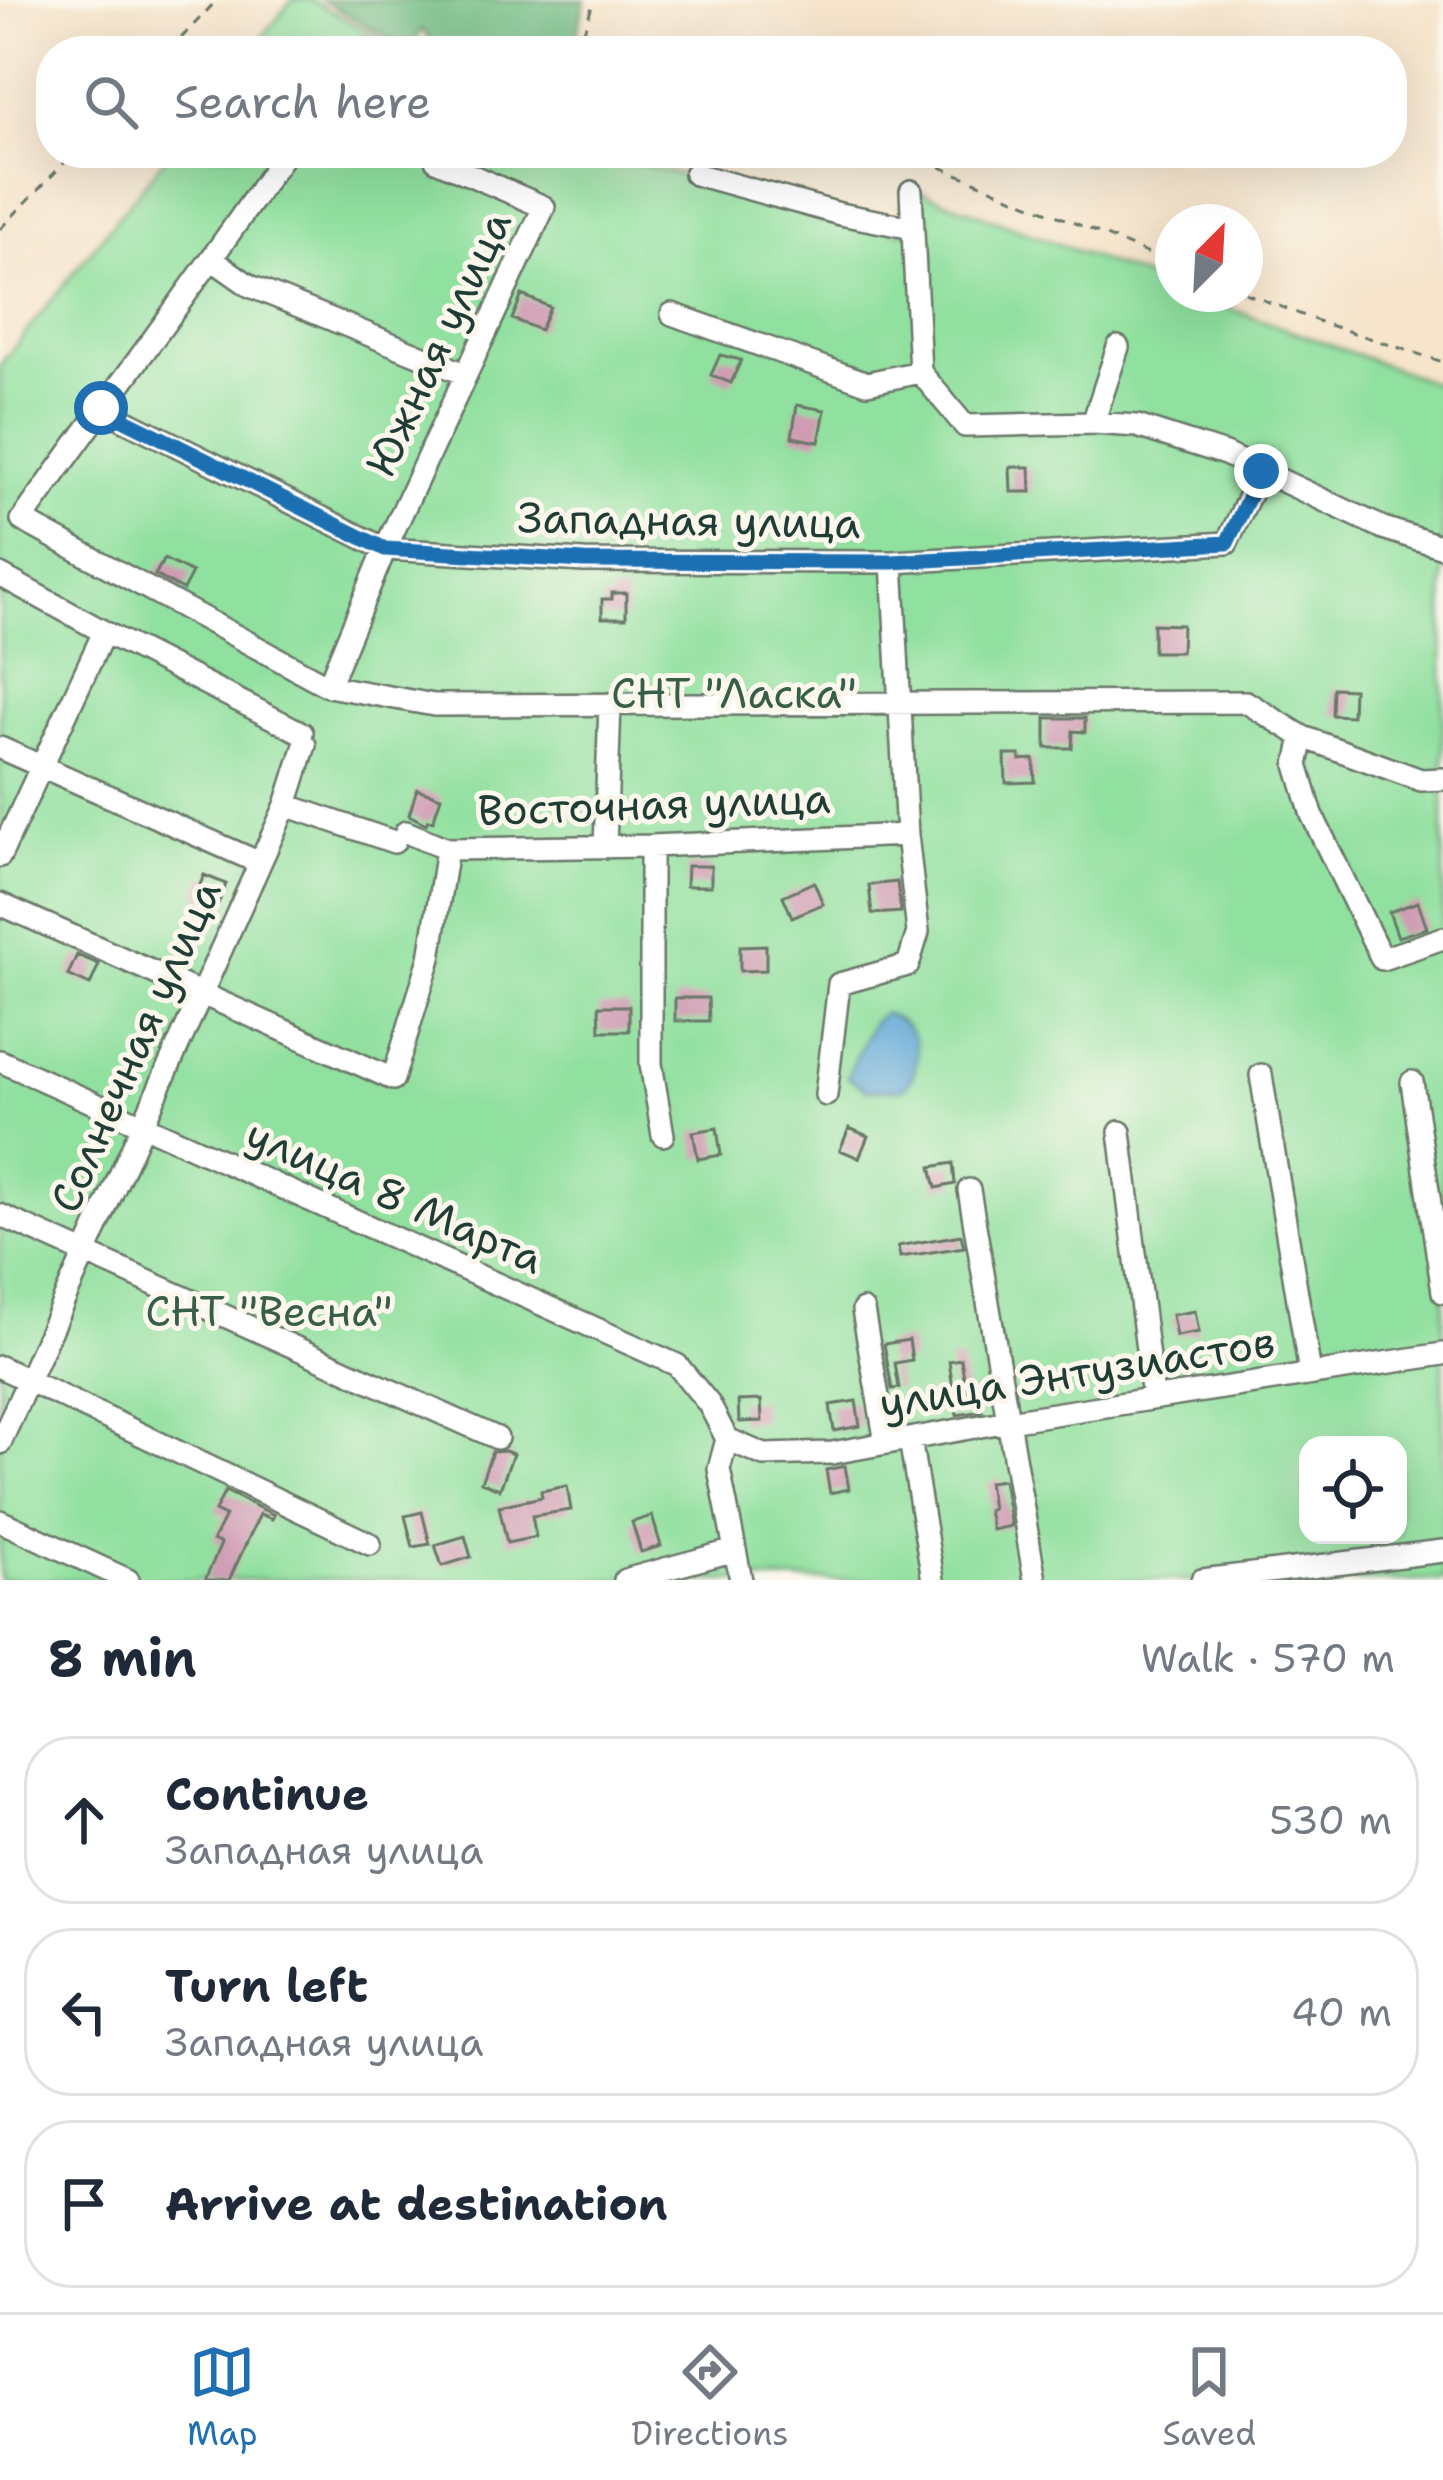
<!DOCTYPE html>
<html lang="en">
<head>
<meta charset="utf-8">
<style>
	body { margin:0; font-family:"Shantell Sans",sans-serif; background:#f6f6f7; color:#1f2937 }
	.controls { position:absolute; right:36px; bottom:36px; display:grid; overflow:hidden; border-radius:24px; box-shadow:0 12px 48px #0002 }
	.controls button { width:108px; height:108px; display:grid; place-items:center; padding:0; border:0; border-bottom:3px solid #e0e1e3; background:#fff; color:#1f2937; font:60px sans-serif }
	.compass { position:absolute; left:1155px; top:204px; width:108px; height:108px; border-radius:50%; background:#fff; box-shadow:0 12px 48px #0002; rotate:24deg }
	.stop { position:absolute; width:36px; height:36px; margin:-27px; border:9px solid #1f6fb2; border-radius:50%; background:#fff }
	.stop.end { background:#1f6fb2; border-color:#fff; box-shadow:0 3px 12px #0008 }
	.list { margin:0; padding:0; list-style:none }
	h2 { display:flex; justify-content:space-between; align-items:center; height:156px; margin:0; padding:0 48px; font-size:51px }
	h2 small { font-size:39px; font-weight:400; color:#747a83 }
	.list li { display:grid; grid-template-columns:78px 1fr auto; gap:36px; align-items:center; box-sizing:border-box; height:168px; margin:0 24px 24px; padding:0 24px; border:3px solid #e0e1e3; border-radius:48px }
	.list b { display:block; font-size:45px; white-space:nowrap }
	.list p { margin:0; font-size:39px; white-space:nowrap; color:#747a83 }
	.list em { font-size:39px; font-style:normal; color:#747a83 }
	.icon { flex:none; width:66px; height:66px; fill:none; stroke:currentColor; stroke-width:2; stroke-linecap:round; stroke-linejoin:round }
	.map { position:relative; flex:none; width:1443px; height:1580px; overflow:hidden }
	.search { position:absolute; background:#fff; box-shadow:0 12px 48px #0002; left:36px; right:36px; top:36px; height:132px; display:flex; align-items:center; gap:30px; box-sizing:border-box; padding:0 42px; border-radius:48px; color:#747a83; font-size:45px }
	.sheet { height:732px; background:#fff }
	nav { display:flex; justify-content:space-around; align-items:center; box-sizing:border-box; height:168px; border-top:3px solid #e0e1e3; background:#fff; font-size:33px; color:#747a83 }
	nav a { display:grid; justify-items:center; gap:6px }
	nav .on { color:#1f6fb2 }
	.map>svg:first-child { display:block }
	.green { fill:#90e09f; stroke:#588e6a; stroke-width:3; fill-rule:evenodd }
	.forest { fill:#74be86; stroke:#4a7e5d; stroke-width:3 }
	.water { fill:#60a8d7; stroke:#407286; stroke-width:3 }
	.building { fill:#cf9cb3 }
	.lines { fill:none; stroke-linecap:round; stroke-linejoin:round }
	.minor-casing { stroke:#6a7769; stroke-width:26 }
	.path { stroke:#6a7769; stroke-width:3; stroke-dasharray:9 9; stroke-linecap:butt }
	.minor { stroke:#fff; stroke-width:21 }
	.route { stroke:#1f6fb2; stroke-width:15 }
	.labels { text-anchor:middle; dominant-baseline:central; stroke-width:10; stroke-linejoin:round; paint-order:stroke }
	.street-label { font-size:42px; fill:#1f3d34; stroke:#fbf7ec }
	.park-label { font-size:42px; fill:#365e49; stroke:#fbf7ec }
</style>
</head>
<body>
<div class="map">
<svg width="1443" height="1580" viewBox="0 0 1443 1580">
	<rect width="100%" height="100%" fill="#fbf7ec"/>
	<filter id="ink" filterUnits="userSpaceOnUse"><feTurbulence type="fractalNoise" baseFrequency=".00833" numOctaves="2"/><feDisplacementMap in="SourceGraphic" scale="24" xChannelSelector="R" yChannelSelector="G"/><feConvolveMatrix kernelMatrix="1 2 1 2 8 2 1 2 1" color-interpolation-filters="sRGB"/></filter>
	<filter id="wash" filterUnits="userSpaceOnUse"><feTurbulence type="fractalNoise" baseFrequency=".004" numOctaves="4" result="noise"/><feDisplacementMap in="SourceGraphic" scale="48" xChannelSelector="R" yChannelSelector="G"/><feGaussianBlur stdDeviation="2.7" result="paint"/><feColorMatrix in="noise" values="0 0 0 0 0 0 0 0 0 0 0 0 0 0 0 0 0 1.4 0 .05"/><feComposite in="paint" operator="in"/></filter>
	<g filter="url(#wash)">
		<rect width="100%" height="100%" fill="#f6e4cb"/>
		<!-- green -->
		<path class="green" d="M292,0h19l91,51h-151z
			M169,153h428l304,80 5,-47 267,102v6h17l253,92v1194h-1443v-1215zM1308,1445h90v90h-90z"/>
		<!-- forest -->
		<path class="forest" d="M322,0h263l-12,51h-134l-17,-22 -11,22z"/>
		<!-- water -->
		<path class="water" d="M884,1013c6,3 13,6 18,10 20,16 18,50 1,66l-36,1 -20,-13 25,-55z"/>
		<g id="blocks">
			<!-- building -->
			<path class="building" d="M522,295l28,12 -10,23 -28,-11z
				M720,355l21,5 -10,23 -20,-8z
				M797,405l28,5 -6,32 -27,-5z
				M1010,467h20l1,25h-20z
				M164,559l28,14 -9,17 -28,-15z
				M612,593h14v25h-24v-19h10z
				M1153,624l29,1 -1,27h-28z
				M1333,688l20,1 -1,27 -20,-1z
				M1046,718h39v14l-12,-1 -1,17h-26z
				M1005,755h15v5l14,-1 1,23 -29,1z
				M417,789l24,8 -8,24 -5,-1 -2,4 -17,-9z
				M687,866h24v20h-25z
				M204,875l22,9 -8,20 -22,-9z
				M814,882l9,22 -31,13 -9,-21z
				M897,882l4,30 -29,2 -3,-29z
				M1418,902l9,26 -29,9 -9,-25z
				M766,945v25l-26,1v-25z
				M77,955l22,9 -9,21 -22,-10z
				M675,998h33l1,23h-34z
				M599,1006h30v25h-29z
				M717,1128l4,27 -23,4 -5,-27z
				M849,1128l19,8 -9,22 -19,-8z
				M953,1163l2,21 -19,4 -5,-21z
				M961,1235l3,12 -64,10 -2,-11z
				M1195,1311l4,21 -23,4 -4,-21z
				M909,1340l3,20 -17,3 4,25 -7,1 -8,-45z
				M961,1359l6,37 12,-2 3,17 -25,4 -8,-54z
				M761,1400l1,21 -23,1 -1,-21z
				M856,1401l4,25 -26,5 -4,-26z
				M505,1451l8,3 -13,35 -19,-7 11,-30z
				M845,1466l4,23 -19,4 -4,-23z
				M1003,1480l8,46 -19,4 -4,-20 4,-1 -4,-27z
				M567,1486l4,24 -39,6 4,21 -29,6 -8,-37 43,-9 -1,-6z
				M225,1491l49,24 -2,4 -12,-5 -31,66h-24l16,-36 -8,-4 12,-24 -10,-5z
				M422,1512l8,32 -17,3 -8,-31z
				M652,1516l9,30 -20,6 -9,-30z
				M465,1536l6,21 -29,9 -7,-21z"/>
		</g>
	</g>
	<g filter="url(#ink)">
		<use href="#blocks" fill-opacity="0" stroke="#6a7769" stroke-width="3"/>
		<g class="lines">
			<defs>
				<path id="minor" d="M285,153c-84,125 -176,244 -263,367l306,166 106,19 812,-3 57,35 118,43 22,-1
					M695,174l145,40 73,14
					M911,191l9,181 45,54 128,-3 44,3 88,28 158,74 60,19
					M213,260l37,26 215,88
					M672,314l195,69 53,-11
					M101,408l284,141 199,12 308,1 335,-19 34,-72
					M1093,423l25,-76
					M0,575l104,57 198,101
					M328,686l57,-137 159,-342 -108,-47
					M1303,737l-6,28 15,50 70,144 61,-21
					M0,748l260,115
					M286,805l108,37
					M406,832l41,17 204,-3 256,-11
					M651,846v218l12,71
					M605,847l5,-143
					M0,856l104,-224
					M0,904l393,175 37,-121 17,-109
					M0,1061l677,304 32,39 18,35
					M1261,1075l49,298
					M1412,1082l31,210
					M826,1095l13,-111 69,-19 10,-33 -11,-97 -15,-273
					M1120,1132l33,266
					M969,1190l66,390
					M0,1215l497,223
					M863,1310l23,133
					M0,1367l370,177
					M727,1439l37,16 68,-2 176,-32 435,-67
					M727,1439l-8,30 22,111
					M910,1439l23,141
					M0,1443l286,-638 19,-60
					M0,1521l128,59
					M625,1580l110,-30
					M1202,1580l241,-29"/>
			</defs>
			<!-- minor casing -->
			<use href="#minor" class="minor-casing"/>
			<!-- path -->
			<path class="path" d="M169,51l48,-51
				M584,51l-2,-14 12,-37
				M907,153l266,111
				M0,229l74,-76
				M1245,293l78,30 120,39"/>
			<!-- minor -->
			<use href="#minor" class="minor"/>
		</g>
	</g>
	<g class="lines" filter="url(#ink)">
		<!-- route -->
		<path class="route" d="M101,408l284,141 199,12 308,1 335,-19 34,-72"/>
	</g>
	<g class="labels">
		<!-- street labels -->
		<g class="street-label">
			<text transform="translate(438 343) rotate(-65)">Южная улица</text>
			<text transform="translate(689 520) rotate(1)">Западная улица</text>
			<text transform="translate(654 804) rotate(-2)">Восточная улица</text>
			<text transform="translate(135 1046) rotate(-66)">Солнечная улица</text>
			<text transform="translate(395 1196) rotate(24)">улица 8 Марта</text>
			<text transform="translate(1077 1372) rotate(-9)">улица Энтузиастов</text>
		</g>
		<!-- park labels -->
		<g class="park-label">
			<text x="734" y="693">СНТ "Ласка"</text>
			<text x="269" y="1311">СНТ "Весна"</text>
		</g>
	</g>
</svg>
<div class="controls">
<button><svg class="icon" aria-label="locate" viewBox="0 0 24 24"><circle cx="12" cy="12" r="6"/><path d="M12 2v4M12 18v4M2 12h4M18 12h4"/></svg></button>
</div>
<svg class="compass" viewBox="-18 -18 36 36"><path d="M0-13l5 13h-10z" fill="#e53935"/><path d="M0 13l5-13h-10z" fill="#747a83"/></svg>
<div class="stop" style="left:101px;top:408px"></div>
<div class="stop end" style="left:1261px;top:471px"></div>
<div class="search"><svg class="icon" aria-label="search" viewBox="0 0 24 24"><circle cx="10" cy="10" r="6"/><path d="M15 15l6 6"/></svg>Search here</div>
</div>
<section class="sheet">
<h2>8 min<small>Walk · 570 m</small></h2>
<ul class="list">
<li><svg class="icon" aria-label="ahead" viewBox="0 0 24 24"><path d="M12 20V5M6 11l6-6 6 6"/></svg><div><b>Continue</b><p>Западная улица</p></div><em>530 m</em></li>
<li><svg class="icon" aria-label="left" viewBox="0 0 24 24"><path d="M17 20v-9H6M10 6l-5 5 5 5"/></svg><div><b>Turn left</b><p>Западная улица</p></div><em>40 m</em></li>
<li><svg class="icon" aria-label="arrive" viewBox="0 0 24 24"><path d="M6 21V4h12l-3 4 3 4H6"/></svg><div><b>Arrive at destination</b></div></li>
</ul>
</section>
<nav>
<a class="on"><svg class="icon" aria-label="map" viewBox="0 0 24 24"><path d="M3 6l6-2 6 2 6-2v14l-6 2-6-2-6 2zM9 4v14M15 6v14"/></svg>Map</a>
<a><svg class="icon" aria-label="directions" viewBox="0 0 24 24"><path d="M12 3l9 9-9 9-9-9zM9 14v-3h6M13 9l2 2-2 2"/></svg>Directions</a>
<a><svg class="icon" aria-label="saved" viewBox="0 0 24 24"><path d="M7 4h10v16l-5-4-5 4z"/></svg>Saved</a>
</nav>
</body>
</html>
